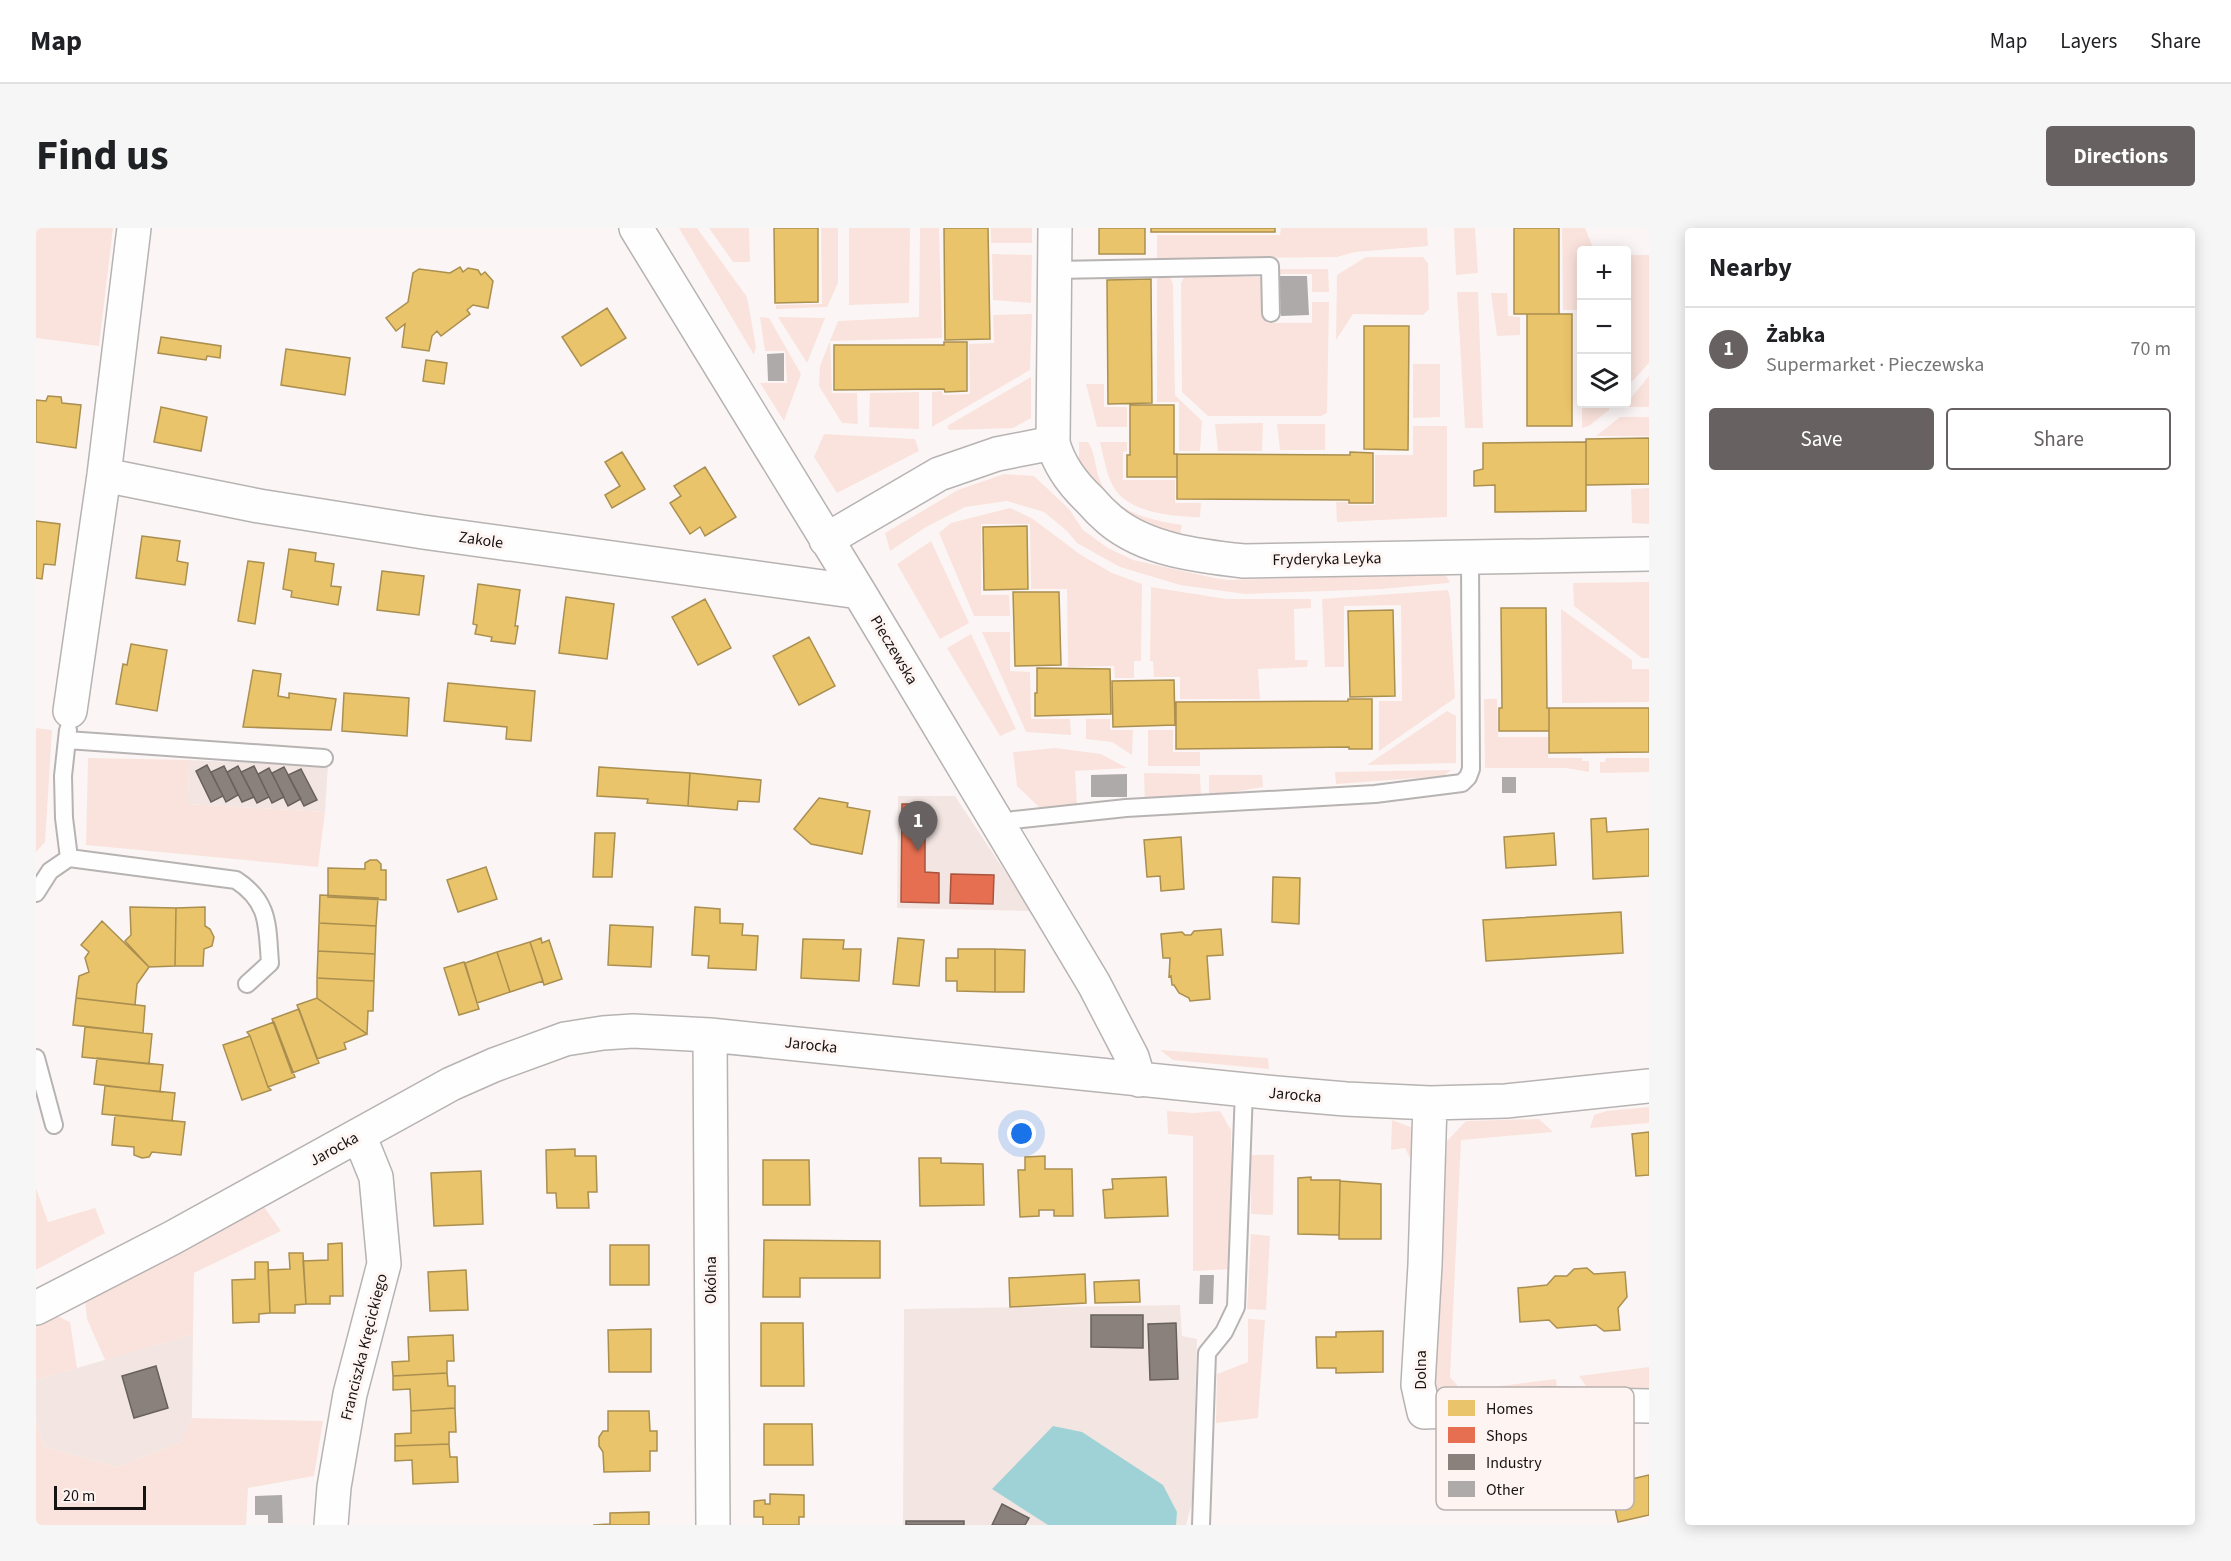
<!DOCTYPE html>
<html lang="en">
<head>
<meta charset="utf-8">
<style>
	body { margin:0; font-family:"Source Sans 3",sans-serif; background:#f6f6f6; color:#202124 }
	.controls { position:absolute; right:18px; top:18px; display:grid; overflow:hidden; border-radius:6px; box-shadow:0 3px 15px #0003 }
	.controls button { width:54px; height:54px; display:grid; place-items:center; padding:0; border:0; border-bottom:2px solid #e0e0e0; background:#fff; color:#202124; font:30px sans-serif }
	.scale { position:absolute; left:18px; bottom:15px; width:92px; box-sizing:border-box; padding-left:6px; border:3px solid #171312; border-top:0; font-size:16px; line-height:21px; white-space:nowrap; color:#171312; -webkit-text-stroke:4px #fef5f2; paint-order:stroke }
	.you { position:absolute; left:986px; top:906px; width:21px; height:21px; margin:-15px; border:4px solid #fff; border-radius:50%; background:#1a73e8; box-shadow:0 0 0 9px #1a73e833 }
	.badge { display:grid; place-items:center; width:39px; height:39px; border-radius:50%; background:#676261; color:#fff; font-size:20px; font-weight:700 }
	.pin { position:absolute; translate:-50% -50px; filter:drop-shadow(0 2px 3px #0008) }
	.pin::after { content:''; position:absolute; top:32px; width:21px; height:18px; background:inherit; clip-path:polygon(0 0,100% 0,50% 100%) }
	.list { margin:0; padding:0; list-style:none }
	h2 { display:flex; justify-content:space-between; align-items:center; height:78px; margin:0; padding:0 24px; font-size:26px }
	h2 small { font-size:20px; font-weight:400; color:#757577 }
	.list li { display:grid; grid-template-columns:39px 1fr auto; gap:18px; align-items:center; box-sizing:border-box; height:84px; padding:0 24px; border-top:2px solid #e0e0e0 }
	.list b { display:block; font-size:22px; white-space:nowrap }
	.list p { margin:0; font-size:20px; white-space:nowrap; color:#757577 }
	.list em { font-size:20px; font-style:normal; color:#757577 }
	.actions { display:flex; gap:12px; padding:18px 24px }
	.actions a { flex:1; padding:14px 0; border:2px solid #676261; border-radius:6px; text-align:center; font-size:21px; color:#676261 }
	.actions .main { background:#676261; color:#fff }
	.icon { flex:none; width:33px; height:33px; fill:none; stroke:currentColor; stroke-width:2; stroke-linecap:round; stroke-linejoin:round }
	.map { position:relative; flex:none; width:1613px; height:1297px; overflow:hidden; border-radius:6px }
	header { display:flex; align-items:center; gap:36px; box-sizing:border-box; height:84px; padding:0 30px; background:#fff; border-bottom:2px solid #e0e0e0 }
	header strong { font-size:28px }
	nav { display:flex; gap:33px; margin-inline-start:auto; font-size:21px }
	.intro { display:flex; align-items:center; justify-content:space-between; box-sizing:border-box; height:144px; padding:0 36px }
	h1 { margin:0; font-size:42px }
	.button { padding:15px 27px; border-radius:6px; background:#676261; color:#fff; font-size:21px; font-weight:700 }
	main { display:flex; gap:36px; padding:0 36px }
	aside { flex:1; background:#fff; border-radius:6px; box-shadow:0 3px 15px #0003 }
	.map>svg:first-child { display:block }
	.built { fill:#f3e6e2 }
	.green { fill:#fae3dc }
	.water { fill:#9fd2d7 }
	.homes { fill:#e9c46a; stroke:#aa8f50; stroke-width:1.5 }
	.shops { fill:#e76f51; stroke:#a9533e; stroke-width:1.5 }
	.industry { fill:#8a817c; stroke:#68605c; stroke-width:1.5 }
	.building { fill:#aeaaa9 }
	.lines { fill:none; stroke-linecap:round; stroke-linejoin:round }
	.lane-casing { stroke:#b7b3b2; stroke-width:20 }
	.street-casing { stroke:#b7b3b2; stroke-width:36 }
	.lane { stroke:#fefefe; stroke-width:16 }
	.street { stroke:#fefefe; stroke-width:33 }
	.labels { text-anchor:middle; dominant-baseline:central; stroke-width:6; stroke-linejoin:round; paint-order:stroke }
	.street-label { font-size:16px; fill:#171312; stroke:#fef5f2 }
	.key { fill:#fef5f2; stroke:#b9b1af; stroke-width:1.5 }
	.key-label { font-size:16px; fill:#171312 }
</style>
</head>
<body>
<header>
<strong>Map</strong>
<nav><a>Map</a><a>Layers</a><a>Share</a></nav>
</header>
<div class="intro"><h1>Find us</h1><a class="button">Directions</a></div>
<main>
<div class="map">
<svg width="1613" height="1297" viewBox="0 0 1613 1297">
	<rect width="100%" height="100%" fill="#fbf6f5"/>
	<!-- built -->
	<path class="built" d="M153,532l139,6 -3,46 -137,-8z
		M862,568h57l76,115 -134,-3z
		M1144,1077l2,31 15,3 -5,164 -6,22h-283l1,-216z
		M157,1106l-1,84 -11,24 -64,25 -73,-20 -8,-27v-40z"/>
	<!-- green -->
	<path class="green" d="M0,0h77l-14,118 -63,-8z
		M643,0h18l50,69 9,50 -2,8z
		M673,0h40l1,34h-17z
		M785,0h17v55l-11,24 -51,2v-4l46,-1z
		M813,0h61l-1,75 -60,2z
		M884,0h19l3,110 -112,3 2,52h25l1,31 -16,-1 -23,-37 1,-20 18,-45 81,-4z
		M955,0h41v15h-41z
		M1245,0h146l1,18 -73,6 -18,5 -180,2v-24h123z
		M1418,0h21l3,45 -22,2z
		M1526,0h23l9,22h-12l-1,60h-18z
		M956,26l40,1 -1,48 -38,-3z
		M1591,27h22v108l-22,24z
		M1330,29h57l5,6 1,46 -6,6 -70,-1 -17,26 1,-65z
		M1241,41h51l1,23h-17v-18h-35z
		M1121,48h13l3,9 2,110 27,26 -2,30h-21v-49h-22z
		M1148,49h78l4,46h46v-21h17l-2,111 -6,3h-113l-26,-24 -1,-109z
		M1421,64h21l5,136h-18z
		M1455,65h16l1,23 12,1v18l-23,1z
		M996,86l-2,56 -98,57v-35l10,-1 1,4 27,-1 -1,-50 25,-1 -1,-28z
		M724,89l9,1 32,56 -17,47 -24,-38h27l-2,-32h-20z
		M742,89l47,1 -18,45z
		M1377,136h27v53l-27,1z
		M1613,148v31h-27l4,-3z
		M995,149v41l-18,10 -64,2 -2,-4z
		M1050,156h18v23h23v20h-30z
		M883,164v37l-50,-2 1,-34z
		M1546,176h27v6l-20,16 -7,2z
		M1584,189h29v19h-53z
		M1227,195l-1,28h-44l-3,-27z
		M1241,196h48v26h-45z
		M1377,198h34v91l-110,5 -1,-20h12v3h27v-50h38z
		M788,206l91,5 4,12 -82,42 -23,-36z
		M1043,214h9c7,10 7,24 11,36 13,34 50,42 83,47l-4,18 -38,-13 -57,-52 -4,-19z
		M1064,214h27v9l-4,1v28h52v23h26l-1,14c-26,0 -67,-4 -84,-26 -9,-12 -12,-33 -16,-49z
		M968,246l30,2 35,33 14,21 25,18 25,12 81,18 14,2 217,-6 5,8 -2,1 -67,6 -136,5 -65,-9 -60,-18 -43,-24 -10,-12 -23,-19 -37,-11 -42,6 -39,20 -36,24 -5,-18 73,-43z
		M1613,260v36l-17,-1 -1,-34z
		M974,280l23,11 48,36 31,18 30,11 -1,77h-7v17h-19l-1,-12 -46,1 -1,-78h-36l-1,-65h-49v71h28l1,21h-36l-35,-83 12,-10z
		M895,313l38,82 -29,16 -43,-75z
		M1613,354v76h-7l-68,-52 -1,-23z
		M1115,359l75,12h85v9l-17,1 1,51h13l-1,7 -49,2 2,30h-80v-22h-26l-1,-16h-3z
		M1412,362l2,8 5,100 -76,53v-50h23l-1,-96 -57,1v61h-19l-3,-68z
		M1525,381l71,51v9h17v33l-87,1z
		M946,404h28v39l20,1 1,47h39l1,16 -45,-3z
		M935,406l45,95 -16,7 -53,-88z
		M1448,471h13l1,38h50v21h34v3h7v11l-23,-4h-81z
		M1411,483l9,5v47l-89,2z
		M1050,491h24v11h23l-1,25 -20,-13 -26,-3z
		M0,500l16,2 -7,112 -9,10z
		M1112,502h25v22h27v14h-52z
		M1020,520l45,6 26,14 -52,3 2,35 -34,5 -26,-25 -4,-34z
		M52,530l101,2 -1,44 137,8 -7,55 -232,-22z
		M1570,530h43v14l-49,1v-11h5z
		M1415,542l-7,6 -108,8 -1,-12z
		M1108,545l56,1 1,23 -56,7z
		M1173,547h53l1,12 -54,9z
		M1124,822l108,8 1,11 -96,-9z
		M1613,879v16l-59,5 4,-13 13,-4z
		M1131,883l26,2 27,-2 11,19v139l-38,2v-135l-25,-2z
		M1503,891l14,13 -92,8 -11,237 12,14 94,-12 1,9 -114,13 -9,-13 13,-247 19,-20z
		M1356,892l21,8v36l-8,-16 -14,2z
		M1215,927h23l-1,60 -22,-1z
		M0,960l12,34 47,-14 10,25 -69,37z
		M226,976l19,27 -87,42 -1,61 -88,26 -18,-41 -2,-19z
		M1215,1006l19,2 -4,74 -19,-1z
		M21,1088l13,6 7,46 -41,12v-54z
		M1212,1091l17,1 -7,98 -42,5 1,-49 31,-12z
		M1613,1139v25l-33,-4h-29l-8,-12z
		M156,1190l131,3 -9,55 -66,12 -2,37h-210v-105l8,27 73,20 64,-25z"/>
	<!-- water -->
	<path class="water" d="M1017,1198l29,6 81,53 14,27 -1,13h-128l-56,-36z"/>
	<!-- homes -->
	<path class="homes" d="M738,0h44v74l-43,1z
		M908,0h44l2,111 -45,1z
		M1063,0h46v26h-46z
		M1115,0h124v4h-124z
		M1478,0h45v86h-45z
		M424,39l3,5 5,-4 10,2 3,5 4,-3 8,9 -5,27 -15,-3 -6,5 3,4 -29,22 -4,-5 -5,5 -3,15 -27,-4 3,-23 -9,7 -10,-13 22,-16 5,-29 6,-4 31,4z
		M1115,51l1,124 -44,1 -1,-124z
		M571,80l19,30 -45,28 -19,-29z
		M1491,86h45v112h-45z
		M1328,98h45l-1,124 -44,-1z
		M125,109l60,9 -1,12 -13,-2 -1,4 -48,-7z
		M908,114h23v49l-22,1 -1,-3 -110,1v-45h110z
		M250,121l64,9 -5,37 -64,-10z
		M390,132l21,3 -3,21 -21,-3z
		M12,168l13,1 1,6 19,2 -5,43 -40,-6v-42l10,1z
		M1094,177h44v49h3v23h-50v-22h3z
		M125,179l46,10 -6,34 -47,-9z
		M1613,210v46l-63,1v-46z
		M1550,214v69l-89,1h-2v-27l-21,1v-15l9,-2v-26z
		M586,224l23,37 -33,19 -7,-13 15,-9 -15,-24z
		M1314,224l23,1v50h-24v-3l-172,-1v-45l173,1z
		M669,239l31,50 -31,19 -5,-9 -10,7 -20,-31 11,-7 -7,-10z
		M0,293l24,3 -5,41 -11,-1 -2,15 -6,-1z
		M991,298l1,63 -44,1 -1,-63z
		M106,308l38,5 -3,20 11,2 -3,22 -49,-7z
		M253,321l27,4 -1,8 19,3 -3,22 10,1 -3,18 -47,-8 1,-6 -9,-2z
		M212,333l16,2 -9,61 -17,-3z
		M346,343l42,5 -5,39 -42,-5z
		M442,356l42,6 -5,36h3l-3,18 -24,-3 1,-4 -17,-3 2,-9 -4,-1z
		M977,364h46l2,73 -46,1z
		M530,369l48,7 -7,55 -48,-6z
		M669,371l26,49 -33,17 -26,-48z
		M1465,380h45l1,100h2v23h-50v-23h3z
		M1357,382l2,86 -45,1 -2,-86z
		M773,409l26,49 -36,19 -26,-49z
		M95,416l36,6 -10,61 -41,-7 7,-40 4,1z
		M1001,440l73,1 1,45 -76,2v-23h2z
		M217,442l28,4 -3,22 11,2v-5l47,6 -5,31 -88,-3z
		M1138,452l1,45 -62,2 -1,-46z
		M412,455l87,8 -4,50 -25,-2 1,-12 -63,-6z
		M308,465l65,5 -2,38 -65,-5z
		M1312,471h24v50h-23v-2l-173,2v-47l172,-1z
		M1513,480h100v44l-100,1z
		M563,539l91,6 -2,33 -41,-3 1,-4 -51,-3z
		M654,545l71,7 -2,22 -21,-1 -1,9 -49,-4z
		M783,570l29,5 -1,4 23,4 -8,43 -51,-10 -17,-15z
		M1570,590l1,14 42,-3v47l-56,3 -2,-60z
		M559,605h20l-3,44h-19z
		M1518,605l2,32 -50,3 -2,-31z
		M1145,609l3,52 -23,2 -1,-15 -13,1 -3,-37z
		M334,632h7l4,4v6h5v30l-58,-3v-29l37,1v-6z
		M450,639l11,32 -39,13 -11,-32z
		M1237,649l27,1 -1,46 -27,-2z
		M284,667l58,3 -2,28 -57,-3z
		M94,679l46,1 -1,58 -26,1 -24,-26 6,-6z
		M169,679v19l5,3 4,8 -2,9 -8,3 -1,17h-28l1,-58z
		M659,679l25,2v14l23,1 -1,11 16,1 -2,34 -48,-2 1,-12 -17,-1z
		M1585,684l2,41 -137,8 -3,-41z
		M66,693l47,46 -12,17 -2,21 -59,-7 3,-22 10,-4 -4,-14 4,-6 -8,-7z
		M283,695l57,3 -1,28 -57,-3z
		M574,697l43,2 -2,40 -43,-2z
		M1185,701l2,26 -16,1 3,43 -20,2 -1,-3 -10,-5 -5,-8h-2l-1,-9 -2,1 1,-19h-7l-2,-24 21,-2 3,3h6l3,-4z
		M505,710l1,5 7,-3 13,39 -18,6 -14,-43z
		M862,710l26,2 -5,46 -26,-2z
		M767,711l41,1 -1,9h18l-2,32 -58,-3z
		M494,714l13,39 -33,11 -13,-40z
		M922,721h37v43l-38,-1v-10h-11v-23h12z
		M959,721l30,1 -1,42h-29z
		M282,723l57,3 -1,27 -57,-3z
		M461,724l13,40 -33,11 -12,-40z
		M428,734l15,47 -20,6 -15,-47z
		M281,750l57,3 -1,30h-5l-1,23 -50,-36z
		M40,770l69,8 -2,27 -70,-8z
		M281,770l50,36 -23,9 2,6 -29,10 -20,-54z
		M263,781l20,54 -27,10 -20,-54z
		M238,794l21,55 -27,10 -18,-51 -3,-4z
		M49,799l67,7 -3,30 -67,-7z
		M214,808l18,51 3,3 -29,10 -19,-55z
		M61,830l66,7 -3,27 -66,-8z
		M69,858l70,7 -3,28 -70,-7z
		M79,887l70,7 -4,33 -29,-3 -3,5 -7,1 -8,-3v-8l-22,-2z
		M1613,904v43l-13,1 -4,-42z
		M539,921v7h21l1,36h-9l1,16h-32l-1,-15h-9l-1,-43z
		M1009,928v13h27l1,47h-19v-6h-15v6l-19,1 -2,-47h7v-13z
		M883,930h22v5l42,1 1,41 -64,1z
		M727,932h46l1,45h-47z
		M445,943l2,53 -49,2 -3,-53z
		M1130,949l2,39 -63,2 -2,-28 10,-1 -1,-10z
		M1275,949v3h29l-1,55 -41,-1v-56z
		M1304,953l41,3v55h-42z
		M728,1012l116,1v37h-80v19h-37z
		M306,1015l1,53h-13v8h-24l-3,-43 25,-1v-16z
		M574,1017h39v40h-39z
		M253,1025h14l3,51 -11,1v8h-25l-2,-43 22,-1z
		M219,1034h13l2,51 -11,1v8l-26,1 -1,-43 23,-1z
		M1551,1040l7,6 31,-2 2,25 -9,11 2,22 -16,1 -8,-6 -39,3 -8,-8 -29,2 -2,-34 29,-3 8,-9h12l7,-7z
		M430,1042l2,40 -38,1 -2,-39z
		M1049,1046l1,29 -76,4 -1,-29z
		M1103,1052l1,22 -45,1 -1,-21z
		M725,1095h42l1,63h-43z
		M615,1101v43h-42l-1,-42z
		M1347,1103v41l-47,1v-5h-19l-1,-31h20v-5z
		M417,1107l1,26h-7v12l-54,3 -1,-14 17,-1 -1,-24z
		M411,1145l1,13h7v22l-44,3 -1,-22 -17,1v-14z
		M419,1180l1,24h-7v12l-54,2v-12l16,-1v-22z
		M572,1183h41l1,20h7v20h-7v20l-46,1 -1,-20 -4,-6v-9l4,-6h5z
		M728,1196h48l1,41h-49z
		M413,1216l1,13h7l1,25 -45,2 -1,-24 -17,1v-15z
		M1613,1247v40l-31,7 -8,-38z
		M734,1266l34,1v22h-5v8h-36v-8h-9v-16l11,-1v4h5z
		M613,1284v13h-56l17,-1v-11z"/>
	<!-- shops -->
	<path class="shops" d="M866,576h23v68l14,1v30l-38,-1z
		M915,646l43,1 -1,29 -43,-1z"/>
	<!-- industry -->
	<path class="industry" d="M171,537l16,31 -12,6 -15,-31z
		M188,538l14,29 -12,7 -15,-30z
		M202,538l16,31 -12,5 -15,-30z
		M218,538l15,31 -12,6 -16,-31z
		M248,539l17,32 -13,7 -16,-33z
		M233,540l15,29 -12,6 -14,-29z
		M265,541l16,31 -13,6 -16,-31z
		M1055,1087h52v33l-52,-1z
		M1140,1095l2,56 -28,1 -2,-56z
		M120,1138l12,42 -34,10 -12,-42z
		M966,1276l27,14 -4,7h-33z
		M870,1293h58v4h-58z"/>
	<!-- building -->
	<path class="building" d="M1243,48h28l2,39 -28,1z
		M748,125v28h-16l-1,-27z
		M1091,546v23h-36v-22z
		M1466,549h14v16h-14z
		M1164,1047h14l-1,29h-14z
		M246,1267l1,28h-15v-8h-13v-19z"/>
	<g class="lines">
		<defs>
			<path id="lane" d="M1019,42l215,-4 1,47
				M31,512l257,18
				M963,596l15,-4 112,-12 249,-14 87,-11 6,-6 3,-8 -1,-212
				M33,630l167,22c34,22 31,46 34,83l-23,21
				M0,665l14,-22 19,-13 -5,-40 -1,-42 5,-46
				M0,830l18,67
				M1165,1297l6,-172 17,-21 12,-25 8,-217"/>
			<path id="street" d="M600,0l223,364 235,392 38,73 7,23
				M1019,0l-2,215c6,22 20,41 37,57 6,7 13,14 20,20 36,30 88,36 134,41l405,-7
				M68,247l155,31 164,26 436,60
				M790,312l113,-66 58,-20 56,-11
				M34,483l34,-236 30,-247
				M674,807l3,490
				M1394,875l-5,162 -7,120 6,27 53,-2 68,-6 104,2
				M0,1080l136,-70 279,-154 43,-19 71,-26 38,-6 30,-2 77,4 566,58 70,6 84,4 76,-2 143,-15
				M295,1297l3,-38 16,-93 34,-130 -8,-87 -17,-42"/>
		</defs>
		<!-- lane casing -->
		<use href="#lane" class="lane-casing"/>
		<!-- street casing -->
		<use href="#street" class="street-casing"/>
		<!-- lane -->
		<use href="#lane" class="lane"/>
		<!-- street -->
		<use href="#street" class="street"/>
	</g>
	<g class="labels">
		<!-- street labels -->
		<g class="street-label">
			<text transform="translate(445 312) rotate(8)">Zakole</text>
			<text transform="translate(1291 331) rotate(-1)">Fryderyka Leyka</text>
			<text transform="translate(858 422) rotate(59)">Pieczewska</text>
			<text transform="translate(775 817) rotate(6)">Jarocka</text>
			<text transform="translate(1259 867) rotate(5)">Jarocka</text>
			<text transform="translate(298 921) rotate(-29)">Jarocka</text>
			<text transform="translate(675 1052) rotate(-90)">Okólna</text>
			<text transform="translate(328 1119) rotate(-76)">Franciszka Kręcickiego</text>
			<text transform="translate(1385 1142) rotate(-90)">Dolna</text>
		</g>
	</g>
	<!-- legend -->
	<rect x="1400" y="1159" width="198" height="123" rx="9" class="key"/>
	<rect x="1412" y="1172" width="27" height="16" fill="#e9c46a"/>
	<rect x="1412" y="1199" width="27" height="16" fill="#e76f51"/>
	<rect x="1412" y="1226" width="27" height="16" fill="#8a817c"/>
	<rect x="1412" y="1253" width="27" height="16" fill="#aeaaa9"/>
	<g class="key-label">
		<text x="1450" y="1186">Homes</text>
		<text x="1450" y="1213">Shops</text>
		<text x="1450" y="1240">Industry</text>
		<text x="1450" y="1267">Other</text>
	</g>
</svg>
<div class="controls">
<button>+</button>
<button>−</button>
<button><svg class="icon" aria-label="layers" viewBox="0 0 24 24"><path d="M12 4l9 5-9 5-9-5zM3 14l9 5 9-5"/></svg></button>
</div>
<div class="scale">20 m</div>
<div class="you"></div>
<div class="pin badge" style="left:882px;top:623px">1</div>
</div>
<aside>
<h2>Nearby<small></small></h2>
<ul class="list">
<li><span class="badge">1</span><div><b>Żabka</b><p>Supermarket · Pieczewska</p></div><em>70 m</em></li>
</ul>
<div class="actions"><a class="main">Save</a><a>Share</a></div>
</aside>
</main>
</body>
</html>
